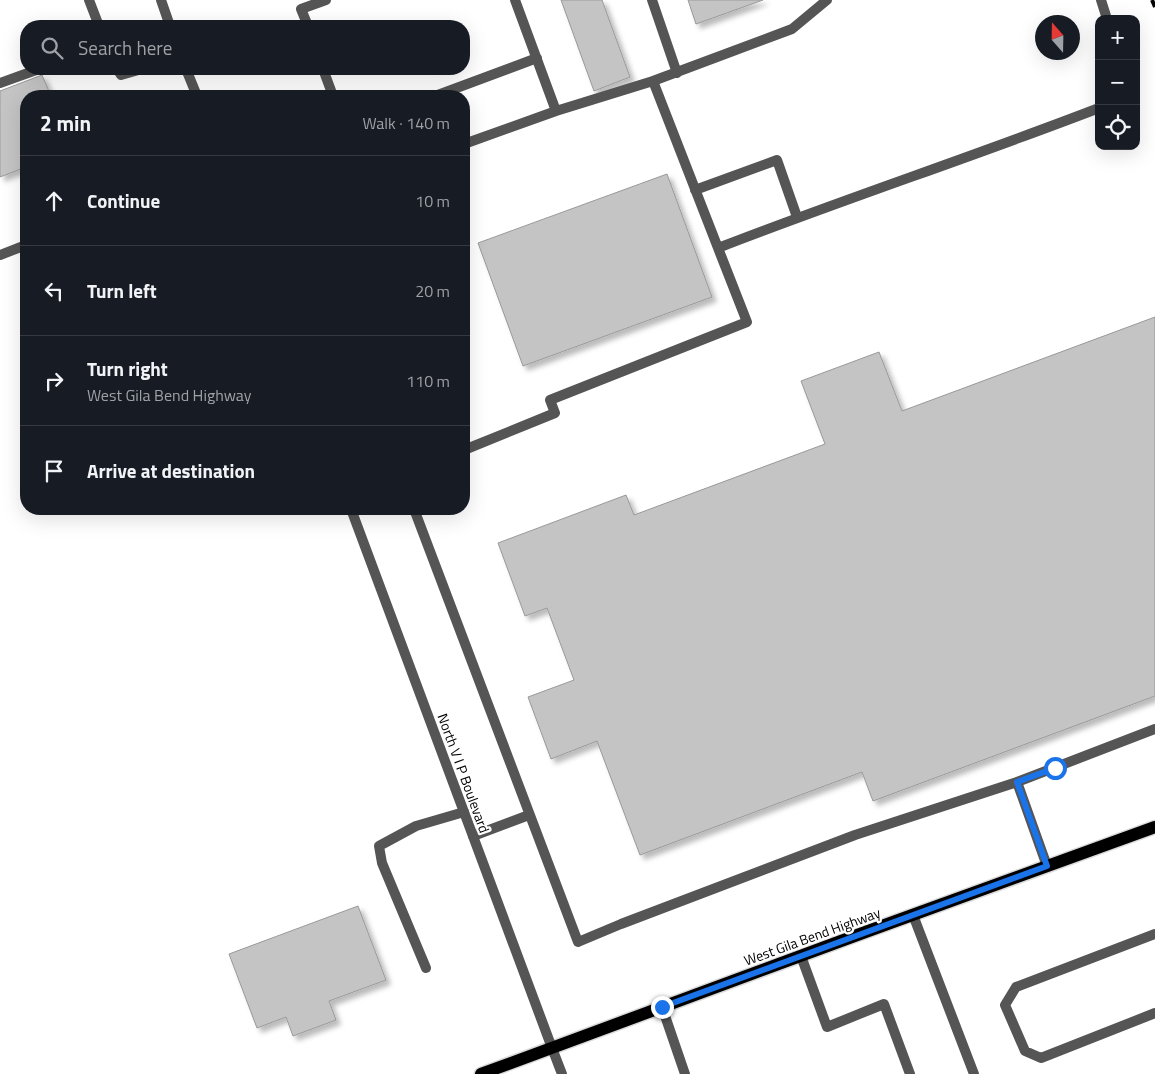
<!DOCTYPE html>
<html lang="en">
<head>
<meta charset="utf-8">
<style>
	body { margin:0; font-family:"Titillium Web",sans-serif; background:#20242c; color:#f1f3f6 }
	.controls { position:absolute; right:15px; top:15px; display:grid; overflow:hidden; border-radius:10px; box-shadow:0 5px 20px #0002 }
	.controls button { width:45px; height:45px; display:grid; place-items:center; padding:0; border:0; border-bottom:1px solid #363941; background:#171b24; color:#f1f3f6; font:25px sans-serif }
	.compass { position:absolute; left:1035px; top:15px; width:45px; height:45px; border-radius:50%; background:#171b24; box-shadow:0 5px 20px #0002; rotate:340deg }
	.stop { position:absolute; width:15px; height:15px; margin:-11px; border:4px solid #1a73e8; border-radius:50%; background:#fff }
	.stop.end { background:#1a73e8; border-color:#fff; box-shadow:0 1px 5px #0008 }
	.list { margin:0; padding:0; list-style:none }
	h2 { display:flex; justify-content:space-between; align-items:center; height:65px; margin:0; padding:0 20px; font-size:21px }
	h2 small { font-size:16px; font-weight:400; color:#9ea1a6 }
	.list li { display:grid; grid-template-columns:32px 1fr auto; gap:15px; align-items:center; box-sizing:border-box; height:90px; padding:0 20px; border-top:1px solid #363941 }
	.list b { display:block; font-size:19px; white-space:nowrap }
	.list p { margin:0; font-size:16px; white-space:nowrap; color:#9ea1a6 }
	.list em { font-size:16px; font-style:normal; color:#9ea1a6 }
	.icon { flex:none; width:28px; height:28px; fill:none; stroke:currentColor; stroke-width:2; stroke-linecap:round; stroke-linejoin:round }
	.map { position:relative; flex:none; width:1155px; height:1074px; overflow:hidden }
	.search { position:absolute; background:#171b24; box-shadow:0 5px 20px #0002; left:20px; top:20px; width:450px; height:55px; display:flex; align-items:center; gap:12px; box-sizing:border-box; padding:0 18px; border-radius:20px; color:#9ea1a6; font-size:19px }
	.panel { position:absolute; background:#171b24; box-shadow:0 5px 20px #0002; left:20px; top:90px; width:450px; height:425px; border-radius:20px }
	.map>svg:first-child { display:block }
	.building { fill:#c4c4c4; stroke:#999; filter:url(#shadow) }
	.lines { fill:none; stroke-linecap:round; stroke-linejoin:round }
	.primary-casing { stroke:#dbdbdb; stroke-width:15 }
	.lane { stroke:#555; stroke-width:10 }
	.street { stroke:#555; stroke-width:10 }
	.primary { stroke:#000; stroke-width:12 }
	.rail { stroke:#000; stroke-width:4; stroke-dasharray:8 2.5 1 2.5; stroke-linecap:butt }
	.route { stroke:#1a73e8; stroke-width:6 }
	.labels { text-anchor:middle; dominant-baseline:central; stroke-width:4.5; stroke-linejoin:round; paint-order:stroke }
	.street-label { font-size:14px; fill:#000; stroke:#fff }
</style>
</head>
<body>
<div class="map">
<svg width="1155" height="1074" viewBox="0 0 1155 1074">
	<defs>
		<filter id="shadow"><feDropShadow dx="4.5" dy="4.5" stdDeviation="2.5" flood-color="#0004"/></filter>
	</defs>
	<rect width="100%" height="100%" fill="#fff"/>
	<!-- building -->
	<path class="building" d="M561,0h41l28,77 -36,14z
		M688,0h75l-67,24z
		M42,75l9,21h-25v71l-26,10v-86z
		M667,174l45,123 -189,69 -45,-123z
		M1155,317v379l-282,105 -11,-29 -222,83 -43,-114 -46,18 -23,-62 46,-17 -27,-72 -22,8 -27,-73 128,-48 8,20 191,-71 -24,-63 78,-29 23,59z
		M358,906l28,74 -57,21 7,19 -43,16 -7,-19 -29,11 -28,-74z"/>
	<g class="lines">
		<defs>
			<path id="primary" d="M481,1074l379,-140 295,-107"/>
		</defs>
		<!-- primary casing -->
		<use href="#primary" class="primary-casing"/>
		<!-- lane -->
		<path class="lane" d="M89,0l10,26
			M652,0l25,73
			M1101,0l6,19
			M308,26l-7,-17 25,-9
			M117,69l4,6 21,-6
			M323,69l10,27
			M653,81l65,167c126,-49 254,-91 381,-140
			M0,83l39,-14
			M435,96l102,-38
			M556,111l97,-30 139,-52 35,-29
			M464,144l92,-33 -41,-111
			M695,190l82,-30 20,57
			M0,255l26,-10
			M464,450l91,-37 -5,-13 197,-78 -29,-74
			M414,509l164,433 43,-18 234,-89 162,-53
			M473,836l56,-21
			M1047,866l-30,-84 138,-53
			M913,915l61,159
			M1155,934l-139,53 -11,18 20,46 16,7 114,-45
			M801,956l26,71 57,-23 26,70
			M426,968l-44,-105 -3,-17 37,-20 48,-14
			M662,1007l23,67
			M552,1048l10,26"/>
		<!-- street -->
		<path class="street" d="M161,0l9,26
			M186,69l11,27
			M351,509l201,539"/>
		<!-- primary -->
		<use href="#primary" class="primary"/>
		<!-- rail -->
		<path class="rail" d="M1152,0l3,7"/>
	</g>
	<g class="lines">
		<!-- route -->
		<path class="route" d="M662,1007l385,-141 -30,-84 38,-14"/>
	</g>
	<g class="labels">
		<!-- street labels -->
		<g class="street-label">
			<text transform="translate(464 773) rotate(70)">North V I P Boulevard</text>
			<text transform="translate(812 936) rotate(-20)">West Gila Bend Highway</text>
		</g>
	</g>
</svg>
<div class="controls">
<button>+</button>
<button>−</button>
<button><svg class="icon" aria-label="locate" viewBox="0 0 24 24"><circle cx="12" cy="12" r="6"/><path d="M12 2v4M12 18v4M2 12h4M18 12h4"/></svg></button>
</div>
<svg class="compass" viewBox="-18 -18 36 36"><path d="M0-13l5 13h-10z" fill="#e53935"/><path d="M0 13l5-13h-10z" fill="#9ea1a6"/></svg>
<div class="stop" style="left:1055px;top:768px"></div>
<div class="stop end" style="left:662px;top:1007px"></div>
<div class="search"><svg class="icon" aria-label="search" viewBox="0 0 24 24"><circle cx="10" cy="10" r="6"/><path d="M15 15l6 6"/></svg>Search here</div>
<section class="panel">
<h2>2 min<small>Walk · 140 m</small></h2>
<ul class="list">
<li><svg class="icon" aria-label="ahead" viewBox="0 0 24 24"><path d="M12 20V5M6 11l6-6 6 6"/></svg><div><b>Continue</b></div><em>10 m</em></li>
<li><svg class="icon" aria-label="left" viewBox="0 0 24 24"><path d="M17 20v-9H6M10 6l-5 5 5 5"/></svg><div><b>Turn left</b></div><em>20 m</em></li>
<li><svg class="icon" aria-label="right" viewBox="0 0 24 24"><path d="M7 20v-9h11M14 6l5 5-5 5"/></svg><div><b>Turn right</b><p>West Gila Bend Highway</p></div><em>110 m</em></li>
<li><svg class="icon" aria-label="arrive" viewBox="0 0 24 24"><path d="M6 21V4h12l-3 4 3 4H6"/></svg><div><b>Arrive at destination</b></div></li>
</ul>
</section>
</div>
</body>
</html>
